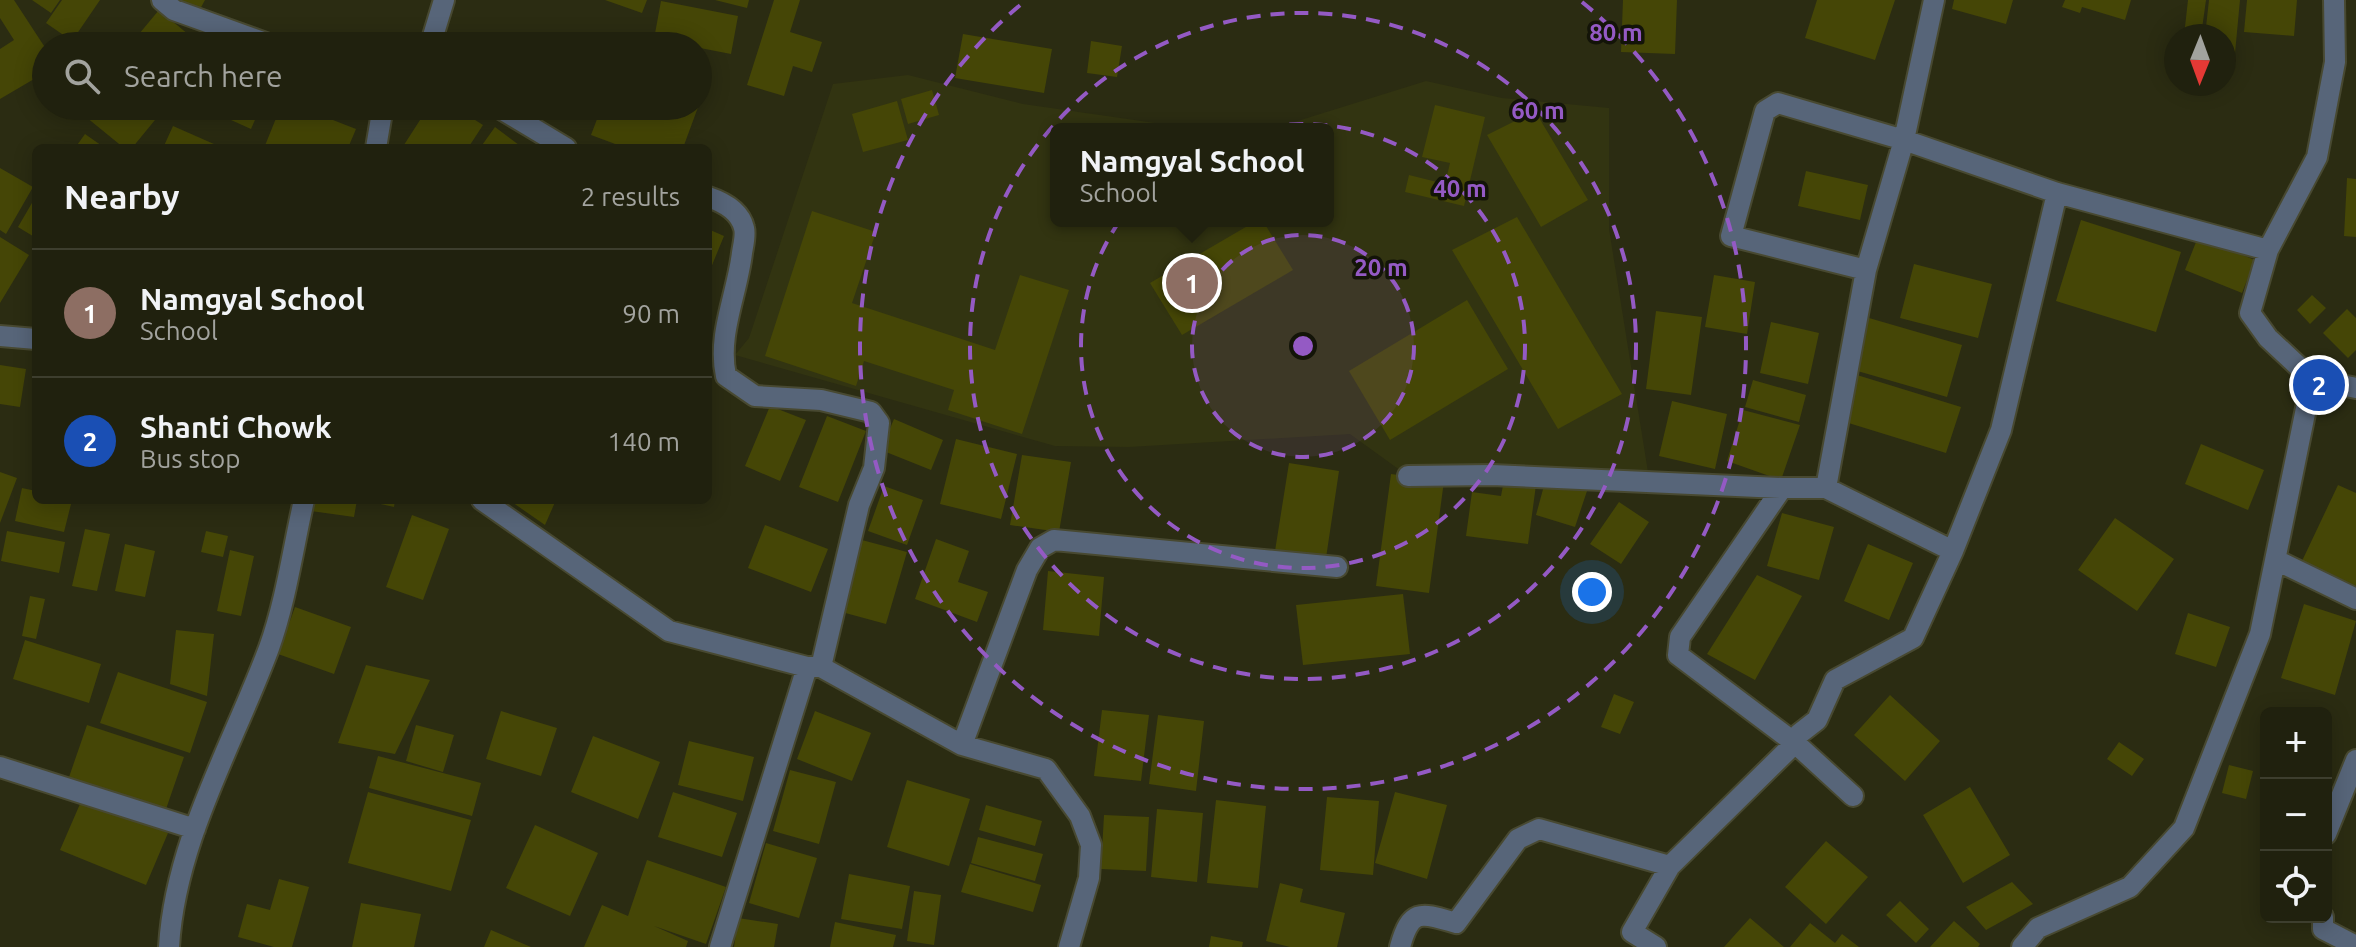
<!DOCTYPE html>
<html lang="en">
<head>
<meta charset="utf-8">
<style>
	body { margin:0; font-family:Ubuntu,sans-serif; background:#2d2e1c; color:#f1f3f6 }
	.controls { position:absolute; right:24px; bottom:24px; display:grid; overflow:hidden; border-radius:12px; box-shadow:0 4px 20px #0003 }
	.controls button { width:72px; height:72px; display:grid; place-items:center; padding:0; border:0; border-bottom:2px solid #3d3e2e; background:#20210e; color:#f1f3f6; font:40px sans-serif }
	.compass { position:absolute; left:2164px; top:24px; width:72px; height:72px; border-radius:50%; background:#20210e; box-shadow:0 4px 20px #0003; rotate:181deg }
	.you { position:absolute; left:1592px; top:592px; width:28px; height:28px; margin:-20px; border:6px solid #fff; border-radius:50%; background:#1a73e8; box-shadow:0 0 0 12px #1a73e833 }
	.badge { display:grid; place-items:center; width:52px; height:52px; border-radius:50%; background:#8abafc; color:#fff; font-size:26px; font-weight:700 }
	.pin { position:absolute; translate:-50% -50%; border:4px solid #fff; box-shadow:0 2px 8px #0006 }
	.popup { position:absolute; left:1050px; top:123px; width:284px; height:104px; box-sizing:border-box; display:grid; place-content:center; border-radius:12px; background:#20210e; filter:drop-shadow(0 2px 6px #0005); font-size:26px; white-space:nowrap; color:#a2a39e }
	.popup b { font-size:30px; color:#f1f3f6 }
	.popup::after { content:''; position:absolute; left:50%; top:100%; margin-left:-16px; border:16px solid transparent; border-top-color:#20210e }
	.list { margin:0; padding:0; list-style:none }
	h2 { display:flex; justify-content:space-between; align-items:center; height:104px; margin:0; padding:0 32px; font-size:34px }
	h2 small { font-size:26px; font-weight:400; color:#a2a39e }
	.list li { display:grid; grid-template-columns:52px 1fr auto; gap:24px; align-items:center; box-sizing:border-box; height:128px; padding:0 32px; border-top:2px solid #3d3e2e }
	.list b { display:block; font-size:30px; white-space:nowrap }
	.list p { margin:0; font-size:26px; white-space:nowrap; color:#a2a39e }
	.list em { font-size:26px; font-style:normal; color:#a2a39e }
	.icon { flex:none; width:44px; height:44px; fill:none; stroke:currentColor; stroke-width:2; stroke-linecap:round; stroke-linejoin:round }
	.map { position:relative; flex:none; width:2356px; height:947px; overflow:hidden }
	.search { position:absolute; background:#20210e; box-shadow:0 4px 20px #0003; left:32px; top:32px; width:680px; height:88px; display:flex; align-items:center; gap:20px; box-sizing:border-box; padding:0 28px; border-radius:44px; color:#a2a39e; font-size:30px }
	.panel { position:absolute; background:#20210e; box-shadow:0 4px 20px #0003; left:32px; top:144px; width:680px; height:360px; border-radius:12px }
	.map>svg:first-child { display:block }
	.built { fill:#323411 }
	.building { fill:#454606 }
	.lines { fill:none; stroke-linecap:round; stroke-linejoin:round }
	.street-casing { stroke:#484931; stroke-width:24 }
	.street { stroke:#576579; stroke-width:20 }
	.ring { fill:none; stroke:#945ac4; stroke-width:4; stroke-dasharray:14 10 }
	.centre { fill:#945ac4; stroke:#131408; stroke-width:4 }
	.ring-label { font-size:24px; text-anchor:middle; font-weight:bold; fill:#945ac4; stroke:#131408; stroke-width:7; stroke-linejoin:round; paint-order:stroke }
</style>
</head>
<body>
<div class="map">
<svg width="2356" height="947" viewBox="0 0 2356 947">
	<rect width="100%" height="100%" fill="#2b2c12"/>
	<!-- built -->
	<path class="built" d="M908,75l115,29 174,25h-141v92h272v-92h-56l154,-48 76,17 107,10v121l39,243 -159,-2 -81,6 -58,-42 -221,13 -74,-1 -320,-91 14,-17 84,-254z"/>
	<!-- building -->
	<path class="building" d="M0,0h14l32,49v23l-46,27v-50l14,-9 -14,-22z
		M32,0h28l-9,13z
		M62,0h38l-28,41 -26,-18z
		M179,0h26l-6,11z
		M605,0h42l-5,13z
		M715,0h34l-2,8z
		M774,0h26l-10,32 32,10 -10,30 -19,-6 -9,30 -37,-11z
		M1623,0h54l-2,54 -54,-2z
		M1817,0h78l-20,60 -70,-22z
		M1954,0h59l-7,24 -54,-15z
		M2065,0h66l-6,20 -43,-13 -2,6 -18,-6z
		M2188,0h18l-5,36h-17z
		M2209,0h31l-5,53 -11,-1v-16h-19z
		M2247,0h50l-3,36 -50,-4z
		M661,1l77,15 -7,38 -77,-15z
		M159,10l36,30 -5,6h-61z
		M963,34l89,15 -8,44 -89,-15z
		M1091,41l31,5 -5,31 -30,-4z
		M698,77l10,3 -25,68h-57l-35,-13 11,-29h96z
		M932,90l7,25 -31,9 -7,-25z
		M897,101l11,39 -45,12 -11,-38z
		M1435,105l50,12 -21,89 -59,-14 4,-17 36,9 5,-21 -28,-6z
		M94,106h66l4,3 -32,39h-8l-38,-31z
		M200,106h61l-10,23z
		M281,106h16l59,23 -8,19h-84z
		M429,106h24l30,19 -15,23h-66z
		M1535,111l53,89 -47,27 -54,-92z
		M173,126l50,22h-60z
		M495,127l28,21h-43z
		M85,134l20,14h-30z
		M0,168l33,19 -27,47 -6,-4z
		M1806,171l62,14 -8,35 -62,-14z
		M2347,178l9,1v58l-12,-1z
		M36,196v42l-18,-11z
		M812,211l64,21 -24,71 143,47 25,-75 49,15 -47,144 -74,-24 6,-20 -90,-29 -8,25 -91,-30z
		M1517,217l105,177 -64,35 -106,-179z
		M2081,220l100,32 -25,80 -100,-31z
		M1256,221h7l30,49 -111,65 -32,-52z
		M708,229l16,7 -16,39z
		M0,237l29,18 -29,48z
		M2198,237l57,23 -13,33 -57,-23z
		M1914,264l78,20 -14,54 -78,-20z
		M1714,275l41,7 -8,52 -42,-7z
		M2312,295l14,13 -16,16 -13,-14z
		M1467,300l41,69 -118,71 -41,-69z
		M2347,309l9,9v32l-8,8 -25,-25z
		M1656,311l46,6 -11,78 -45,-6z
		M1869,318l93,27 -15,52 -93,-27z
		M1771,322l48,11 -11,51 -48,-11z
		M0,365l26,4 -6,38 -20,-3z
		M1857,375l104,32 -15,46 -104,-32z
		M1753,380l53,15 -7,27 -54,-15z
		M1672,401l55,13 -12,55 -56,-13z
		M770,406l36,14 -26,61 -35,-15z
		M1743,410l57,15 -19,55 -54,-19z
		M827,416l39,15 -28,71 -39,-15z
		M894,419l49,21 -12,30 -50,-20z
		M956,439l61,15 -16,65 -61,-15z
		M2201,444l63,26 -16,40 -63,-26z
		M1022,455l49,7 -12,70 -49,-7z
		M1289,463l50,8 -13,87 -51,-7z
		M0,472l17,6 -17,45z
		M1391,474l53,7 -15,112 -53,-7z
		M1504,480l32,5 -8,59 -62,-8 6,-44 29,4z
		M1545,482l42,9 -12,36 -39,-12z
		M2338,485l18,8v93l-54,-25z
		M884,486l39,14 -16,45 -39,-14z
		M22,488l14,3v9h36l-8,32 -49,-11z
		M313,500h44l-3,17 -43,-6z
		M363,500h32l-1,7z
		M509,500h47l-11,25z
		M1619,502l30,20 -28,42 -31,-20z
		M1782,513l52,14 -15,53 -52,-14z
		M412,515l37,14 -26,71 -37,-13z
		M2115,518l59,41 -37,52 -59,-41z
		M765,525l63,24 -17,43 -63,-24z
		M85,529l25,5 -13,57 -25,-5z
		M7,531l58,11 -6,31 -58,-12z
		M206,531l22,5 -5,21 -22,-5z
		M858,539l49,13 -21,72 -48,-13z
		M936,539l33,12 -11,31 30,10 -11,30 -62,-23z
		M125,544l30,7 -10,46 -30,-6z
		M1868,544l45,19 -24,57 -45,-19z
		M230,550l24,6 -13,60 -24,-5z
		M1048,571l56,6 -5,59 -56,-6z
		M1757,575l45,21 -47,84 -48,-26z
		M1403,594l7,60 -107,11 -7,-60z
		M30,596l15,3 -9,40 -14,-3z
		M2304,604l52,17 -21,74 -54,-17z
		M295,607l56,20 -17,47 -56,-20z
		M2188,613l42,14 -14,40 -41,-13z
		M176,630l38,4 -7,62 -37,-12z
		M25,640l76,24 -12,39 -76,-24z
		M366,665l64,15 -35,74 -57,-11z
		M118,672l89,30 -17,51 -90,-30z
		M1614,694l20,8 -14,32 -19,-7z
		M1890,695l50,46 -35,40 -51,-46z
		M1102,710l47,5 -8,66 -47,-5z
		M501,711l56,17 -16,48 -55,-17z
		M815,711l56,22 -19,48 -55,-22z
		M1158,715l46,6 -8,70 -47,-7z
		M87,725l97,32 -19,55 -97,-32z
		M416,725l38,10 -11,37 -37,-11z
		M593,736l67,26 -22,57 -67,-27z
		M689,741l65,16 -11,44 -65,-16z
		M2119,742l25,17 -12,17 -25,-17z
		M378,756l103,27 -9,33 -103,-28z
		M2229,765l24,6 -7,28 -24,-6z
		M790,770l46,12 -17,62 -46,-13z
		M907,780l63,19 -21,67 -62,-19z
		M1970,787l40,68 -47,28 -40,-68z
		M368,792l103,28 -20,71 -103,-28z
		M673,792l64,21 -15,44 -64,-20z
		M1395,792l52,13 -20,74 -52,-16z
		M83,797l85,36 -22,52 -86,-35z
		M1327,797l52,4 -6,74 -53,-5z
		M1216,800l50,6 -8,82 -51,-5z
		M986,805l56,16 -7,25 -56,-16z
		M1157,809l46,4 -6,69 -46,-5z
		M1104,815l45,2 -3,54 -45,-2z
		M535,825l63,28 -28,63 -64,-28z
		M978,837l65,17 -8,27 -64,-18z
		M1826,841l42,36 -42,47 -41,-37z
		M766,843l51,15 -18,60 -50,-15z
		M647,860l79,27 -20,57 -52,-18 34,15 -2,6h-102l18,-42 26,11z
		M970,864l71,21 -8,27 -72,-20z
		M849,874l61,12 -8,43 -61,-10z
		M279,879l30,8 -17,60h-18l-36,-10 9,-33 23,6z
		M2012,882l21,22 -47,26 -20,-23z
		M1280,883l23,6 -3,13 45,11 -8,34h-47l-24,-6z
		M914,891l27,4 -7,50 -27,-4z
		M1900,901l29,28 -13,14 -30,-28z
		M361,903l60,11 -7,33h-62z
		M738,918l40,6 -4,23h-40z
		M1750,918l34,29h-60z
		M1954,921l26,23 -2,3h-48z
		M835,922l61,13 -3,12h-63z
		M1810,923l25,20 7,-9 17,13h-69z
		M491,930l40,17h-47z
		M1211,936l32,6 -1,5h-33z"/>
	<g class="lines">
		<defs>
			<path id="street" d="M162,0l12,10 100,36
				M430,46l14,-46
				M496,106l70,42
				M376,148l7,-42
				M708,197c15,5 32,14 36,31 2,7 -1,18 -2,25 -5,42 -25,82 -16,123l29,20 66,4 50,12 8,11 -5,45 -15,37 -38,162
				M1866,270l38,-130 30,-140
				M0,336l36,3
				M2312,379l44,9
				M1408,476l84,-1 290,13
				M482,500l187,131 138,36h14l141,78 84,24 34,47 11,29 -2,33 -20,69
				M1953,551l-127,-63 40,-218 -135,-34 34,-125 13,-8 126,37 153,53 211,57
				M2276,560l80,39
				M962,745l65,-175 13,-22 14,-8 283,27
				M0,767l195,62
				M1853,796l-58,-53 4,-9 18,-14 18,-40 78,-42 40,-87 48,-121 56,-237
				M2326,834l30,-74
				M2323,917v12l33,17
				M169,947c6,-105 64,-202 100,-299 17,-47 24,-100 35,-148
				M720,947l87,-280
				M1400,947c11,-40 22,-34 56,-24l62,-84 21,-10 131,37 125,-123 -117,-88 2,-18 102,-149h44
				M1656,947l-24,-15 38,-66
				M2022,947l16,-19 92,-41 54,-59 76,-194 52,-255 -44,-41 -18,-25 18,-63 49,-93 18,-95 -1,-62"/>
		</defs>
		<!-- street casing -->
		<use href="#street" class="street-casing"/>
		<!-- street -->
		<use href="#street" class="street"/>
	</g>
	<!-- distance rings -->
	<circle cx="1303" cy="346" r="111" fill="#945ac4" fill-opacity=".12"/>
	<g class="ring">
		<circle cx="1303" cy="346" r="111"/>
		<circle cx="1303" cy="346" r="222"/>
		<circle cx="1303" cy="346" r="333"/>
		<path d="M1582 2A443 443 0 1 1 1024 2"/>
	</g>
	<circle cx="1303" cy="346" r="12" class="centre"/>
	<g class="ring-label">
		<text x="1616" y="41">80 m</text>
		<text x="1538" y="119">60 m</text>
		<text x="1460" y="197">40 m</text>
		<text x="1381" y="276">20 m</text>
	</g>
</svg>
<div class="controls">
<button>+</button>
<button>−</button>
<button><svg class="icon" aria-label="locate" viewBox="0 0 24 24"><circle cx="12" cy="12" r="6"/><path d="M12 2v4M12 18v4M2 12h4M18 12h4"/></svg></button>
</div>
<svg class="compass" viewBox="-18 -18 36 36"><path d="M0-13l5 13h-10z" fill="#e53935"/><path d="M0 13l5-13h-10z" fill="#a2a39e"/></svg>
<div class="you"></div>
<div class="pin badge" style="left:1192px;top:283px;background:#8d6e63">1</div>
<div class="popup"><b>Namgyal School</b>School</div>
<div class="pin badge" style="left:2319px;top:385px;background:#1a4fb4">2</div>
<div class="search"><svg class="icon" aria-label="search" viewBox="0 0 24 24"><circle cx="10" cy="10" r="6"/><path d="M15 15l6 6"/></svg>Search here</div>
<section class="panel">
<h2>Nearby<small>2 results</small></h2>
<ul class="list">
<li><span class="badge" style="background:#8d6e63">1</span><div><b>Namgyal School</b><p>School</p></div><em>90 m</em></li>
<li><span class="badge" style="background:#1a4fb4">2</span><div><b>Shanti Chowk</b><p>Bus stop</p></div><em>140 m</em></li>
</ul>
</section>
</div>
</body>
</html>
